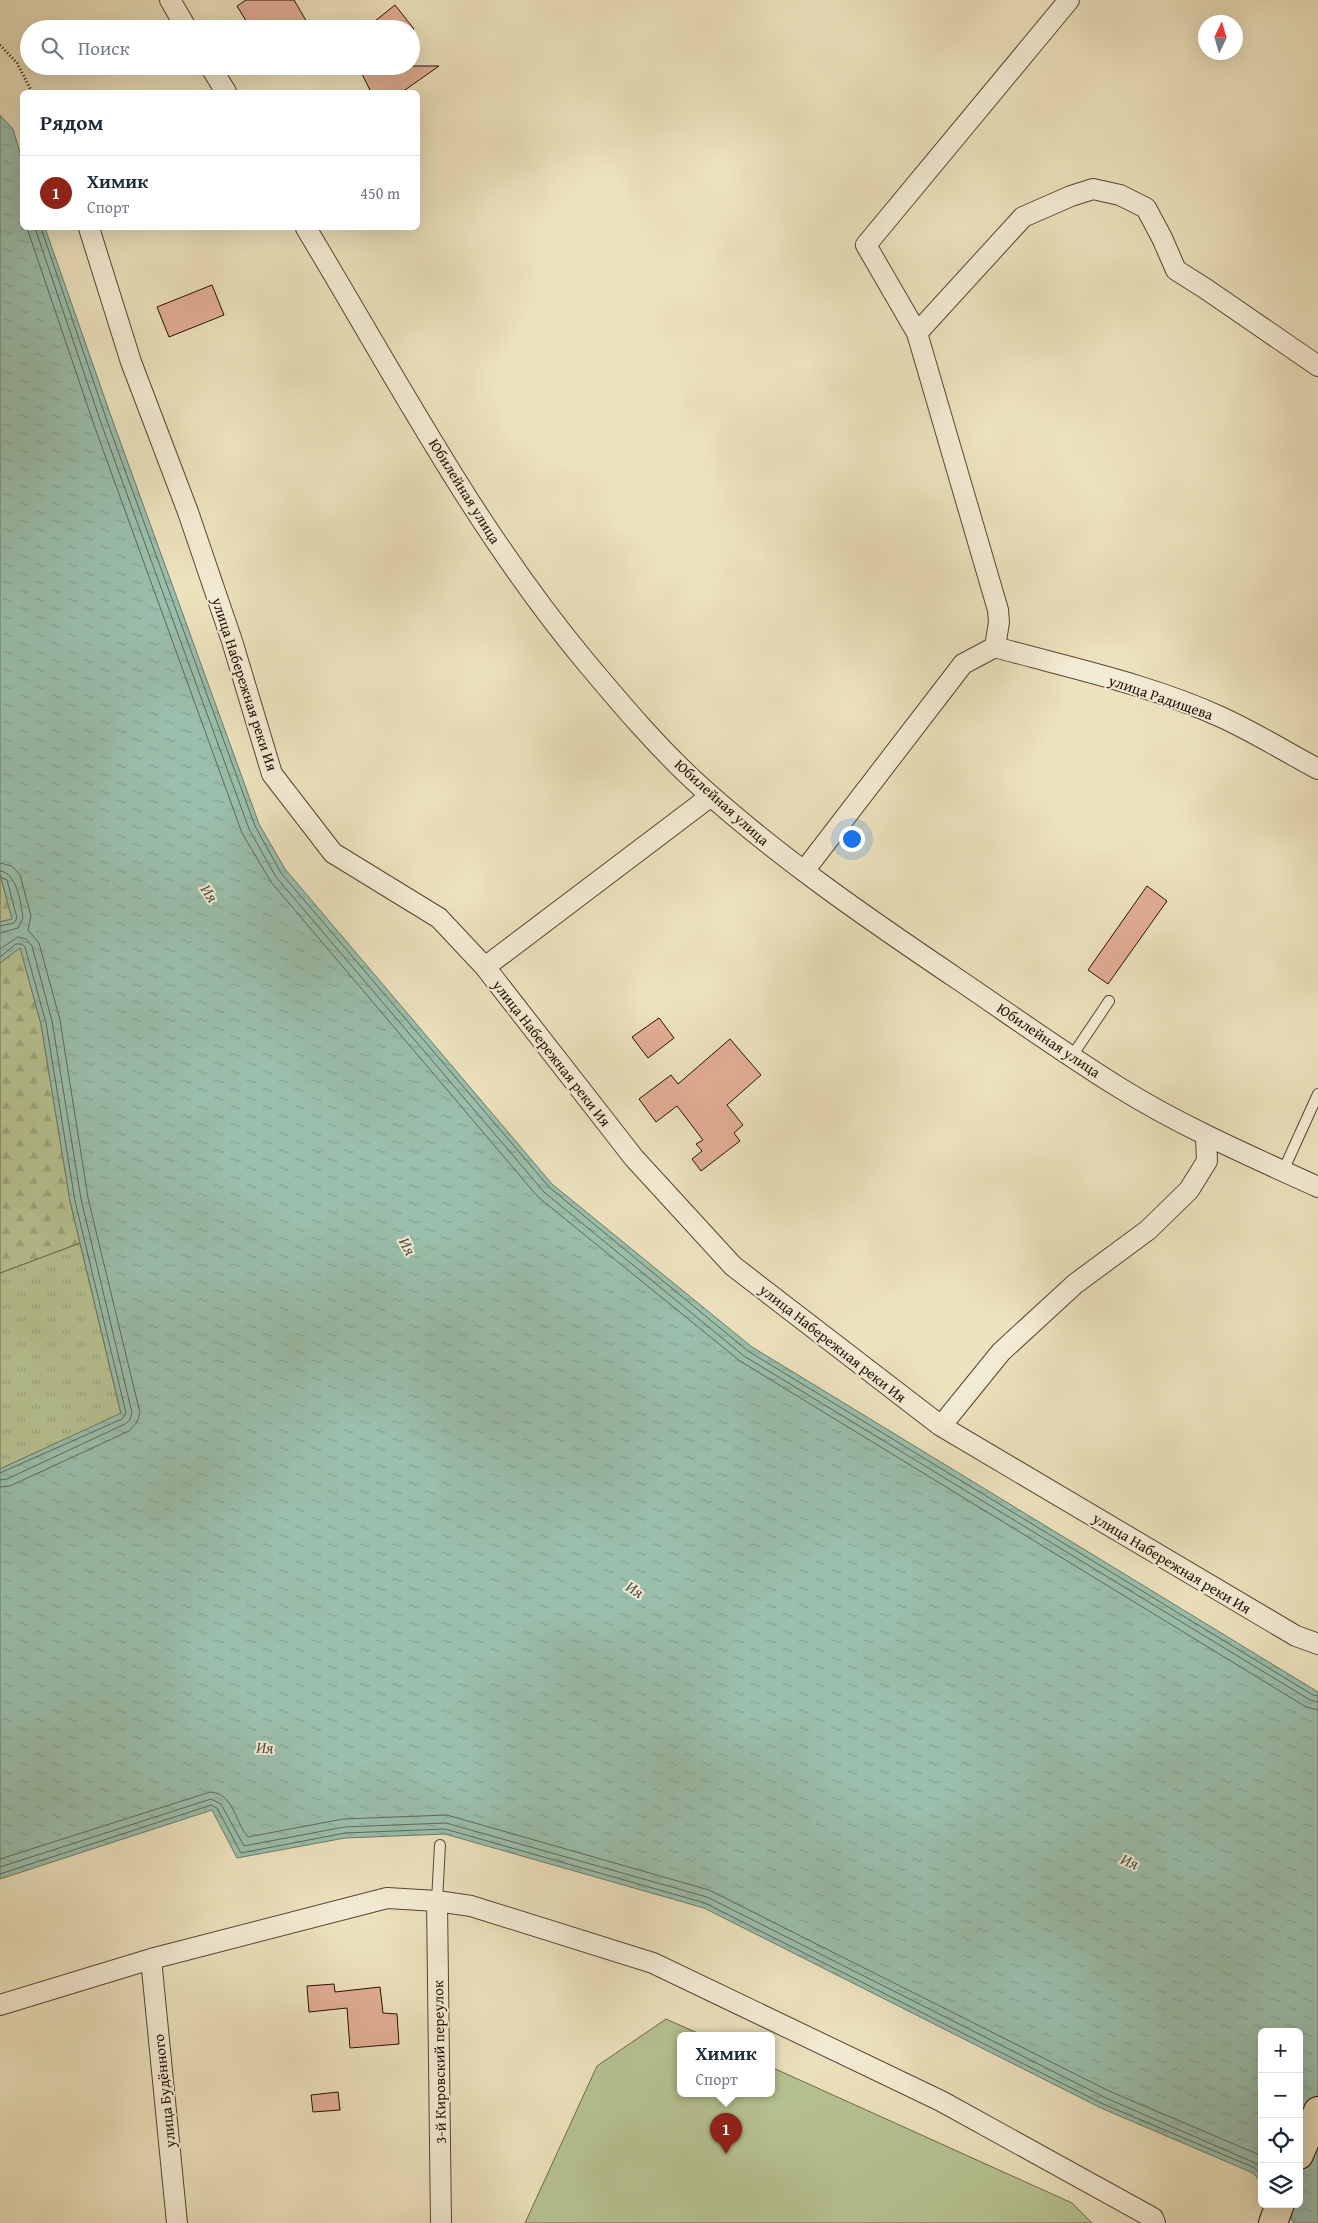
<!DOCTYPE html>
<html lang="ru">
<head>
<meta charset="utf-8">
<style>
	body { margin:0; font-family:"Gentium Book Plus",serif; background:#f2f2f3; color:#1f2937 }
	.controls { position:absolute; right:15px; bottom:15px; display:grid; overflow:hidden; border-radius:8px; box-shadow:0 5px 20px #0002 }
	.controls button { width:45px; height:45px; display:grid; place-items:center; padding:0; border:0; border-bottom:1px solid #e0e1e3; background:#fff; color:#1f2937; font:25px sans-serif }
	.compass { position:absolute; left:1198px; top:15px; width:45px; height:45px; border-radius:50%; background:#fff; box-shadow:0 5px 20px #0002; rotate:5deg }
	.you { position:absolute; left:851px; top:838px; width:18px; height:18px; margin:-12px; border:4px solid #fff; border-radius:50%; background:#1a73e8; box-shadow:0 0 0 8px #1a73e833 }
	.badge { display:grid; place-items:center; width:32px; height:32px; border-radius:50%; background:#8f2418; color:#fff; font-size:16px; font-weight:700 }
	.pin { position:absolute; translate:-50% -41px; filter:drop-shadow(0 1px 2px #0008) }
	.pin::after { content:''; position:absolute; top:26px; width:18px; height:15px; background:inherit; clip-path:polygon(0 0,100% 0,50% 100%) }
	.popup { position:absolute; left:677px; top:2032px; width:98px; height:65px; box-sizing:border-box; display:grid; place-content:center; border-radius:8px; background:#fff; filter:drop-shadow(0 1px 4px #0005); font-size:16px; white-space:nowrap; color:#747a83 }
	.popup b { font-size:19px; color:#1f2937 }
	.popup::after { content:''; position:absolute; left:50%; top:100%; margin-left:-10px; border:10px solid transparent; border-top-color:#fff }
	.list { margin:0; padding:0; list-style:none }
	h2 { display:flex; justify-content:space-between; align-items:center; height:65px; margin:0; padding:0 20px; font-size:21px }
	h2 small { font-size:16px; font-weight:400; color:#747a83 }
	.list li { display:grid; grid-template-columns:32px 1fr auto; gap:15px; align-items:center; box-sizing:border-box; height:75px; padding:0 20px; border-top:1px solid #e0e1e3 }
	.list b { display:block; font-size:19px; white-space:nowrap }
	.list p { margin:0; font-size:16px; white-space:nowrap; color:#747a83 }
	.list em { font-size:16px; font-style:normal; color:#747a83 }
	.icon { flex:none; width:28px; height:28px; fill:none; stroke:currentColor; stroke-width:2; stroke-linecap:round; stroke-linejoin:round }
	.map { position:relative; flex:none; width:1318px; height:2223px; overflow:hidden }
	.search { position:absolute; background:#fff; box-shadow:0 5px 20px #0002; left:20px; top:20px; width:400px; height:55px; display:flex; align-items:center; gap:12px; box-sizing:border-box; padding:0 18px; border-radius:28px; color:#747a83; font-size:19px }
	.panel { position:absolute; background:#fff; box-shadow:0 5px 20px #0002; left:20px; top:90px; width:400px; height:140px; border-radius:8px }
	.map>svg:first-child { display:block }
	.grass { fill:url(#grass-tufts); stroke:#6e694c }
	.forest { fill:url(#forest-firs); stroke:#6e694c }
	.garden { fill:#b7c392; stroke:#6e694c }
	.water { fill:url(#water-ripples); stroke:#6c796a }
	.lines { fill:none; stroke-linecap:round; stroke-linejoin:round }
	.shore { stroke:#606759; stroke-width:1 }
	.building { fill:#e2ae95; stroke:#260f06 }
	.service-casing { stroke:#584434; stroke-width:12 }
	.minor-casing { stroke:#584434; stroke-width:22 }
	.trunk-casing { stroke:#260f06; stroke-width:30 }
	.path { stroke:#260f06; stroke-width:3; stroke-dasharray:1 2.5; stroke-linecap:butt }
	.service { stroke:#f3ecd4; stroke-width:10 }
	.minor { stroke:#f3ecd4; stroke-width:20 }
	.trunk { stroke:#ece2bd; stroke-width:28 }
	.labels { text-anchor:middle; dominant-baseline:central; stroke-width:4; stroke-linejoin:round; paint-order:stroke }
	.street-label { font-size:15px; fill:#260f06; stroke:#f3ecd4 }
	.water-label { font-size:16px; font-style:italic; fill:#4f4d40; stroke:#f3ecd4 }
</style>
</head>
<body>
<div class="map">
<svg width="1318" height="2223" viewBox="0 0 1318 2223">
	<defs>
		<pattern id="grass-tufts" width="24" height="20" patternUnits="userSpaceOnUse" patternTransform="scale(1.25)"><rect width="24" height="20" fill="#b7c392"/><path d="M3 7l-1-3M5 7V3M7 7l1-3M15 17l-1-3M17 17v-4M19 17l1-3" fill="none" stroke="#9da67c"/></pattern>
		<pattern id="forest-firs" width="22" height="20" patternUnits="userSpaceOnUse" patternTransform="scale(1.25)"><rect width="22" height="20" fill="#b7c392"/><path d="M5 1l3.5 6h-7zM16 11l3.5 6h-7z" fill="#9da67c"/></pattern>
		<pattern id="water-ripples" width="26" height="14" patternUnits="userSpaceOnUse" patternTransform="scale(1.25)"><rect width="26" height="14" fill="#9abfac"/><path d="M2 4q2-2 4 0t4 0M15 11q2-2 4 0t4 0" fill="none" stroke="#85a392"/></pattern>
	</defs>
	<rect width="100%" height="100%" fill="#ece2bd"/>
	<filter id="stains"><feTurbulence type="fractalNoise" baseFrequency=".004" numOctaves="4"/><feColorMatrix values="0 0 0 0 .2 0 0 0 0 .09 0 0 0 0 .02 0 0 0 .5 -.17"/></filter>
	<radialGradient id="worn" r=".72"><stop offset=".6" stop-color="#630" stop-opacity="0"/><stop offset="1" stop-color="#630" stop-opacity=".3"/></radialGradient>
	<!-- grass -->
	<path class="grass" d="M80,1243l41,171 -121,55v-196z"/>
	<!-- forest -->
	<path class="forest" d="M0,874l12,45 -12,3z
		M20,947l21,77 29,177 10,42 -80,30v-310z"/>
	<!-- garden -->
	<path class="garden" d="M666,2019l36,16h-21v58h90v-26l301,136 20,20h-567l72,-157z"/>
	<!-- water -->
	<path class="water" d="M0,115l13,14 9,30v69h23l67,191 147,405 26,45 267,315 200,163 566,345v531h-24l-15,-19h20v-172h-37v151l-9,-10 -152,-65 -397,-200 -259,-74 -100,4 -108,20 -25,-48 -212,69v-410l121,-56 -51,-212 -29,-177 -21,-76 -20,15v-41l12,-3 -12,-45z"/>
	<g class="lines">
		<!-- shore -->
		<path class="shore" d="M27,228l67,197 148,408 29,49 267,315 202,164 566,346 12,3
			M35,228l66,195 148,406 27,48 268,315 200,164 566,344 8,2
			M41,228l66,193 148,405 26,47 268,314 199,164 565,344 5,1
			M0,863l12,3 8,9 11,41 -3,14 11,13 21,77 28,178 52,215 -3,9 -8,9 -119,55 -10,1
			M0,871c17,1 21,33 23,47l-5,10 -18,5
			M0,877l7,3 10,38 -3,5 -14,3
			M0,949l18,-12 8,2 6,7 20,75 29,178 51,214 -2,7 -5,4 -118,55 -7,1
			M0,957l16,-13h6l3,3 21,76 29,178 51,212 -4,6 -122,54
			M0,1859l210,-67c24,1 25,31 38,45l95,-18 104,-4 262,75 400,201 153,65
			M0,1867l211,-68 10,5 23,42 100,-19 102,-4 261,74 399,201 156,68
			M0,1874l211,-69 6,3 24,45 104,-20 100,-4 260,74 398,201 152,64 7,8"/>
	</g>
	<!-- building -->
	<path class="building" d="M246,0h48l17,29h-60l-14,-23z
		M395,5l19,24h-49z
		M358,66h81l-37,26h-31z
		M212,285l12,30 -55,22 -12,-30z
		M1147,886l20,15 -59,83 -20,-14z
		M659,1018l15,20 -26,20 -16,-21z
		M730,1039l31,36 -34,30 16,20 -9,8 6,8 -39,30 -9,-12 10,-8 -6,-7 7,-4 -26,-34 -21,16 -17,-23 32,-24 7,9z
		M334,1984l1,8 45,-5 3,26 14,1 2,30 -49,4 -3,-40 -38,4 -2,-26z
		M338,2092l2,18 -27,2 -2,-17z"/>
	<g class="lines">
		<defs>
			<path id="service" d="M1072,1056l37,-55
				M1283,1171l35,-77
				M437,1901l3,-56"/>
			<path id="minor" d="M170,0l17,29
				M210,66l16,26
				M89,228l42,134 57,150 44,129 40,133 61,79 106,65 46,49 149,191 99,108 208,160 355,210 22,8
				M306,228c88,146 169,301 279,433 36,43 74,88 116,126 80,72 169,133 258,193 53,36 106,74 161,108 63,39 130,68 198,99
				M917,333l106,-116 48,-21 22,-7 27,6 26,13 16,30 14,32 30,19 112,77
				M995,647c75,21 154,37 226,70 33,15 65,35 97,52
				M804,871l159,-207 32,-17 4,-25 -1,-12 -81,-277 -51,-88 203,-245
				M485,967l226,-171
				M941,1426l60,-74 74,-68 73,-54 41,-40 18,-29 -1,-24
				M437,1901l4,322
				M151,1959l26,264
				M0,2005l151,-46 236,-61 50,3 34,5 182,57 288,138 212,117 2,5"/>
			<path id="trunk" d="M1299,2155l19,-44
				M1273,2223l7,-19"/>
		</defs>
		<!-- service casing -->
		<use href="#service" class="service-casing"/>
		<!-- minor casing -->
		<use href="#minor" class="minor-casing"/>
		<!-- trunk casing -->
		<use href="#trunk" class="trunk-casing"/>
		<!-- path -->
		<path class="path" d="M0,45l17,18 15,29"/>
		<!-- service -->
		<use href="#service" class="service"/>
		<!-- minor -->
		<use href="#minor" class="minor"/>
		<!-- trunk -->
		<use href="#trunk" class="trunk"/>
	</g>
	<g class="labels">
		<!-- street labels -->
		<g class="street-label">
			<text transform="translate(465 491) rotate(58)">Юбилейная улица</text>
			<text transform="translate(245 684) rotate(72)">улица Набережная реки Ия</text>
			<text transform="translate(1161 697) rotate(19)">улица Радищева</text>
			<text transform="translate(722 802) rotate(42)">Юбилейная улица</text>
			<text transform="translate(1049 1040) rotate(34)">Юбилейная улица</text>
			<text transform="translate(552 1053) rotate(52)">улица Набережная реки Ия</text>
			<text transform="translate(833 1343) rotate(38)">улица Набережная реки Ия</text>
			<text transform="translate(1172 1563) rotate(31)">улица Набережная реки Ия</text>
			<text transform="translate(439 2062) rotate(-91)">3-й Кировский переулок</text>
			<text transform="translate(164 2091) rotate(-96)">улица Будённого</text>
		</g>
		<!-- water labels -->
		<g class="water-label">
			<text transform="translate(210 893) rotate(56)">Ия</text>
			<text transform="translate(408 1246) rotate(62)">Ия</text>
			<text transform="translate(635 1589) rotate(31)">Ия</text>
			<text transform="translate(265 1747) rotate(3)">Ия</text>
			<text transform="translate(1130 1861) rotate(24)">Ия</text>
		</g>
	</g>
	<rect width="100%" height="100%" filter="url(#stains)"/>
	<rect width="100%" height="100%" fill="url(#worn)"/>
</svg>
<div class="controls">
<button>+</button>
<button>−</button>
<button><svg class="icon" aria-label="locate" viewBox="0 0 24 24"><circle cx="12" cy="12" r="6"/><path d="M12 2v4M12 18v4M2 12h4M18 12h4"/></svg></button>
<button><svg class="icon" aria-label="layers" viewBox="0 0 24 24"><path d="M12 4l9 5-9 5-9-5zM3 14l9 5 9-5"/></svg></button>
</div>
<svg class="compass" viewBox="-18 -18 36 36"><path d="M0-13l5 13h-10z" fill="#e53935"/><path d="M0 13l5-13h-10z" fill="#747a83"/></svg>
<div class="you"></div>
<div class="pin badge" style="left:726px;top:2154px">1</div>
<div class="popup"><b>Химик</b>Спорт</div>
<div class="search"><svg class="icon" aria-label="search" viewBox="0 0 24 24"><circle cx="10" cy="10" r="6"/><path d="M15 15l6 6"/></svg>Поиск</div>
<section class="panel">
<h2>Рядом<small></small></h2>
<ul class="list">
<li><span class="badge">1</span><div><b>Химик</b><p>Спорт</p></div><em>450 m</em></li>
</ul>
</section>
</div>
</body>
</html>
